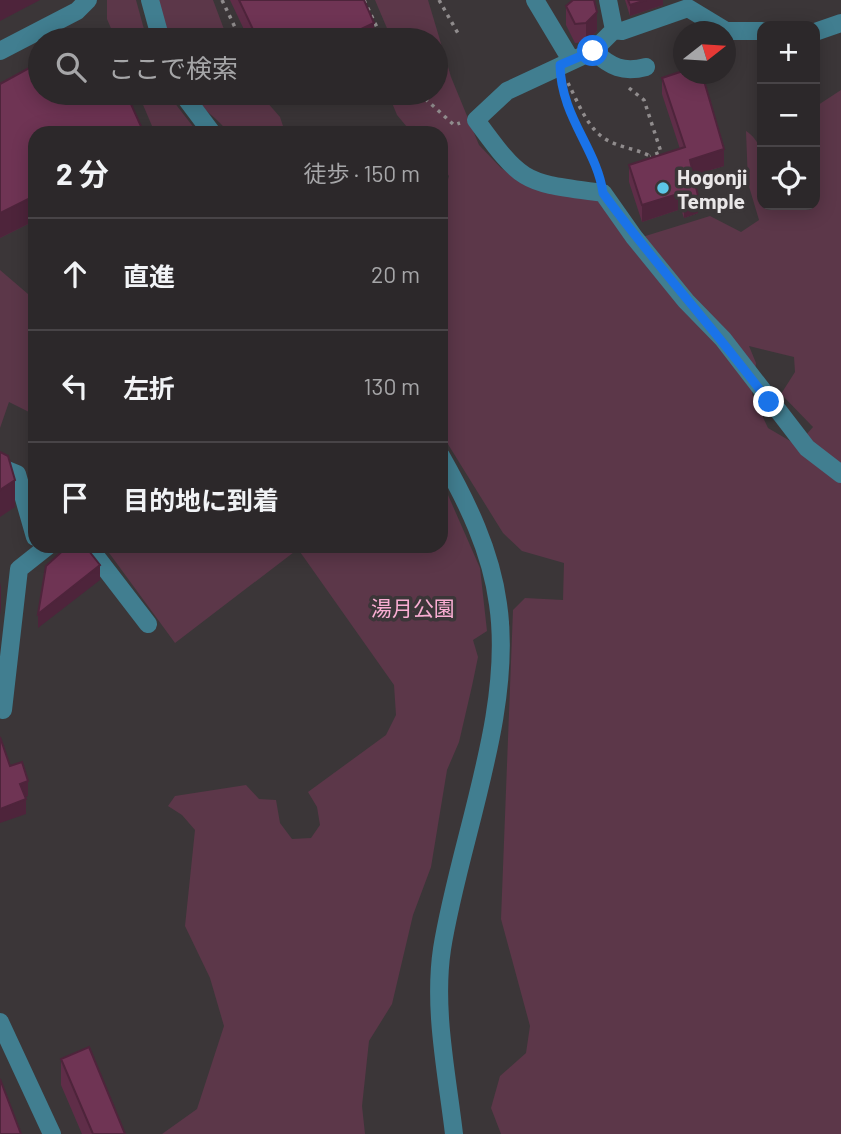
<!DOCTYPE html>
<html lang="ja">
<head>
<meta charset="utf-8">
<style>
	body { margin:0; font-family:Barlow,"Noto Sans JP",sans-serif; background:#343032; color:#f1f3f6 }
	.controls { position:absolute; right:21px; top:21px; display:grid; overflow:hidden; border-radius:14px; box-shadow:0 4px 18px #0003 }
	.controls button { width:63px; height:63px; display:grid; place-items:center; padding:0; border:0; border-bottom:2px solid #484447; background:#2c282a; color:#f1f3f6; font:35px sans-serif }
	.compass { position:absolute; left:673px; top:21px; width:63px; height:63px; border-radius:50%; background:#2c282a; box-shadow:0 4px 18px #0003; rotate:73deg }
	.stop { position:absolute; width:21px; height:21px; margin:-16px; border:5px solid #1a73e8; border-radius:50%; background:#fff }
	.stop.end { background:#1a73e8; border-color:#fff; box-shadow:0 2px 7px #0008 }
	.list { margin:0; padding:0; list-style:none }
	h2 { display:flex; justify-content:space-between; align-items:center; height:91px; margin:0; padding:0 28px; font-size:30px }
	h2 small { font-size:23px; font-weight:400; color:#a6a6a8 }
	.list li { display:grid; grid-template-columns:46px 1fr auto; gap:21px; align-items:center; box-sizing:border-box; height:112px; padding:0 28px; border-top:2px solid #484447 }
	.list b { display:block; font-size:26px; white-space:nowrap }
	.list em { font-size:23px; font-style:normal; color:#a6a6a8 }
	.icon { flex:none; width:38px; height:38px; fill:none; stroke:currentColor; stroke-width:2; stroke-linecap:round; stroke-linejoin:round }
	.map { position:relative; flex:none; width:841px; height:1134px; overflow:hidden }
	.search { position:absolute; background:#2c282a; box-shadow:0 4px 18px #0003; left:28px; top:28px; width:420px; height:77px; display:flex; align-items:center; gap:18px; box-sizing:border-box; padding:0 24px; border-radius:38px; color:#a6a6a8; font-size:26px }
	.panel { position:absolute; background:#2c282a; box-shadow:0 4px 18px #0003; left:28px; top:126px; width:420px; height:427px; border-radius:21px }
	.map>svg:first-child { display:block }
	.green { fill:#5c3749; fill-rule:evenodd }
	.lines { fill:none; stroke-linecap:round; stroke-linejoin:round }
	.path { stroke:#908c8d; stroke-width:3.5; stroke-dasharray:3.5 5; stroke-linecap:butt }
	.minor { stroke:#417e90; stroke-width:18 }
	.wall { fill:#5f2d48 }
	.shaded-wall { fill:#4e243b }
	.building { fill:#6f3454; stroke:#4e243b; stroke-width:2 }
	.route { stroke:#1a73e8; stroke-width:9 }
	.poi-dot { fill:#5cc7e7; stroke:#3b3638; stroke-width:2.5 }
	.labels { text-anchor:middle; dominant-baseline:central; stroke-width:7; stroke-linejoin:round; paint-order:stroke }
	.poi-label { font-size:21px; font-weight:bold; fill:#eae7e8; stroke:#3b3638; text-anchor:start }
	.park-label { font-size:21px; fill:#f9add2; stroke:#3b3638 }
</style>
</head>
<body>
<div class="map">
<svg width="841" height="1134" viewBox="0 0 841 1134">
	<rect width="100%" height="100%" fill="#3b3638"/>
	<!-- green -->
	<path class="green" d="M107,0h29l11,40h-31l-9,-21z
		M155,0h58l15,40h-61z
		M375,0h53l23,77 28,68 22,23 30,19 72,14 36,37 71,-22 31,16 18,-12 -11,-37 -2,-52c24,15 16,48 16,74h53v-98l26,-17v1044h-340l-10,-26 9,-32 26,-23 4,-27 -29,-107 12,-309 12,-12 38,2 1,-37 -42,-12 -19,-18 -62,-100v-244l5,-3 3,-10 -8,-10v-33h-29l-15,-18 -9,-22h48v-53h-44zM749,346l45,11 1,15 -14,22 32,33 -16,18 -29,-17 -16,-34 4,-31z
		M138,93h29l31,40h-43z
		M189,93h70l21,24 3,9 8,5 21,2h-83c-12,-16 -27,-23 -40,-40z
		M0,270l35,30v115l-26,-13 -9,26z
		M441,479l39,89 7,63 -14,9 5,17 -6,29 -13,56 -12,28 -16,97 -18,48 -21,89 -23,37 -7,65 3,28h-203l35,-25 27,-83 -14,-48 -25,-52 10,-96 -13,-15 -14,-9 7,-10 71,-11 13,14 17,1 4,23 12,16 19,-1 9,-13 -3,-18 -9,-15 78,-57 10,-20 -2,-30 -96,-136 -123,94 -71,-97h337z"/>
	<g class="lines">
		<!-- path -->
		<path class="path" d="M222,0l19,40
			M364,0l19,40
			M439,0l20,35
			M568,83c10,19 20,48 41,58 13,7 28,8 41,15l2,5
			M561,85l15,45 23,44
			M629,88l15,12 17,52 -11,4
			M266,93l3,5
			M419,93l35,32 6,-2"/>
		<!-- minor -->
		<path class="minor" d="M150,0l11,40
			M535,0l36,60
			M608,0l6,30 8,1 66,-23 38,23h36
			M614,30l-21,21 -86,40 -31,29c48,66 48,62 127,73l31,44 52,64 37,38 84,109 34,26
			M815,32l26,-9
			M0,51l77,-40 11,-11
			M593,51c18,16 30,22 53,16
			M182,93l30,40
			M441,456c26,46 50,95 57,148 16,108 -39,237 -56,345 -9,60 5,125 12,185
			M0,467l17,7 18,63
			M88,546l60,78
			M3,710l16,-141 29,-23
			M0,1022l52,112"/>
	</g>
	<!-- wall -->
	<path class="wall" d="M230,0h134l10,40h-125z
		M625,0h38v5l-33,11z
		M566,6l31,25 -11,11 -11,1 -9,-18z
		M662,78l62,88 -30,9 4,38 -14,5 -3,-9 -39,13 -13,-40v-17l51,-16 -18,-55z
		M0,84l35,49v101l-5,-11 -30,15z
		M35,439v27l-4,-11v-14z
		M61,1059l64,75h-43l-21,-49z"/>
	<!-- shaded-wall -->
	<path class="shaded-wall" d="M0,0h40l-40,21z
		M646,0h17v5l-33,11v-11z
		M597,12v19l-11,11v-19z
		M374,23v17h-36z
		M724,149v17l-34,10v-16z
		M681,193v16l-39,13v-17z
		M698,196v17l-14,5v-17z
		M30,198v25l-30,15v-25z
		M15,480v27l-15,10v-27z
		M100,565v15l-62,48v-14z
		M1,582v26l-1,7v-27z
		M28,781v15l-8,3v-15z
		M26,799v15l-26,9v-14z"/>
	<!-- building -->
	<path class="building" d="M239,0h125l10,23 -36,17h-80z
		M573,0h21l3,12 -11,11 -11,1 -9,-18z
		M628,0h18l-16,5z
		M100,31l3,9h-20z
		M40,62v31h86l18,40h-109v76l-5,-11 -30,15v-129z
		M683,71v3h19l22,75 -34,11 8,36 -14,5 -3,-8 -39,12 -13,-40 56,-18 -23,-69z
		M35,439v13l-4,-11z
		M0,452l8,4 7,24 -15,10z
		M68,546h17l15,19 -62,49 8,-48z
		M0,737l10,29 12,-4 6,19 -8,3 6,15 -26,10z
		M89,1047l36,87h-32l-32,-75z
		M0,1079l21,55h-21z"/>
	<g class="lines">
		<!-- route -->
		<path class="route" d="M593,51l-33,14c1,52 37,84 43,128 53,73 113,137 166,209"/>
	</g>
	<!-- markers -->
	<circle class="poi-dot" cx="663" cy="188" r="7"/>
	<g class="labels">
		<!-- poi labels -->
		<g class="poi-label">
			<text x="677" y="176">Hogonji<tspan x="677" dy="24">Temple</tspan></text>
		</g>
		<!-- park labels -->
		<g class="park-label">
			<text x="413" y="607">湯月公園</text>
		</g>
	</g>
</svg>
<div class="controls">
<button>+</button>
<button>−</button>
<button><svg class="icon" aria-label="locate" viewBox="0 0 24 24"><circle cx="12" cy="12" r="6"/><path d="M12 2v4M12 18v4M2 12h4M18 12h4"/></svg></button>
</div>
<svg class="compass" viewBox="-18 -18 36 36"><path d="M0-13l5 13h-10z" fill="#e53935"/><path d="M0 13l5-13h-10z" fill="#a6a6a8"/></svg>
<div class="stop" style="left:593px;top:51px"></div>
<div class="stop end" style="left:769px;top:402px"></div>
<div class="search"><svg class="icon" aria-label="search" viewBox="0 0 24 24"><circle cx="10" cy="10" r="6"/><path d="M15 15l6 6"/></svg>ここで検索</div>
<section class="panel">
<h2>2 分<small>徒歩 · 150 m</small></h2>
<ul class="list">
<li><svg class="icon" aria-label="ahead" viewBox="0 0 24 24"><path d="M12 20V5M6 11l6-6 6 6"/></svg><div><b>直進</b></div><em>20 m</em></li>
<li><svg class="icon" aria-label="left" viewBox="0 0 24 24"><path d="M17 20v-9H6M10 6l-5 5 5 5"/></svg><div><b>左折</b></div><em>130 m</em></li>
<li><svg class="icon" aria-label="arrive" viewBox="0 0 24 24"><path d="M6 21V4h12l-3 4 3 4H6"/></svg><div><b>目的地に到着</b></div></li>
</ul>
</section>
</div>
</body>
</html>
